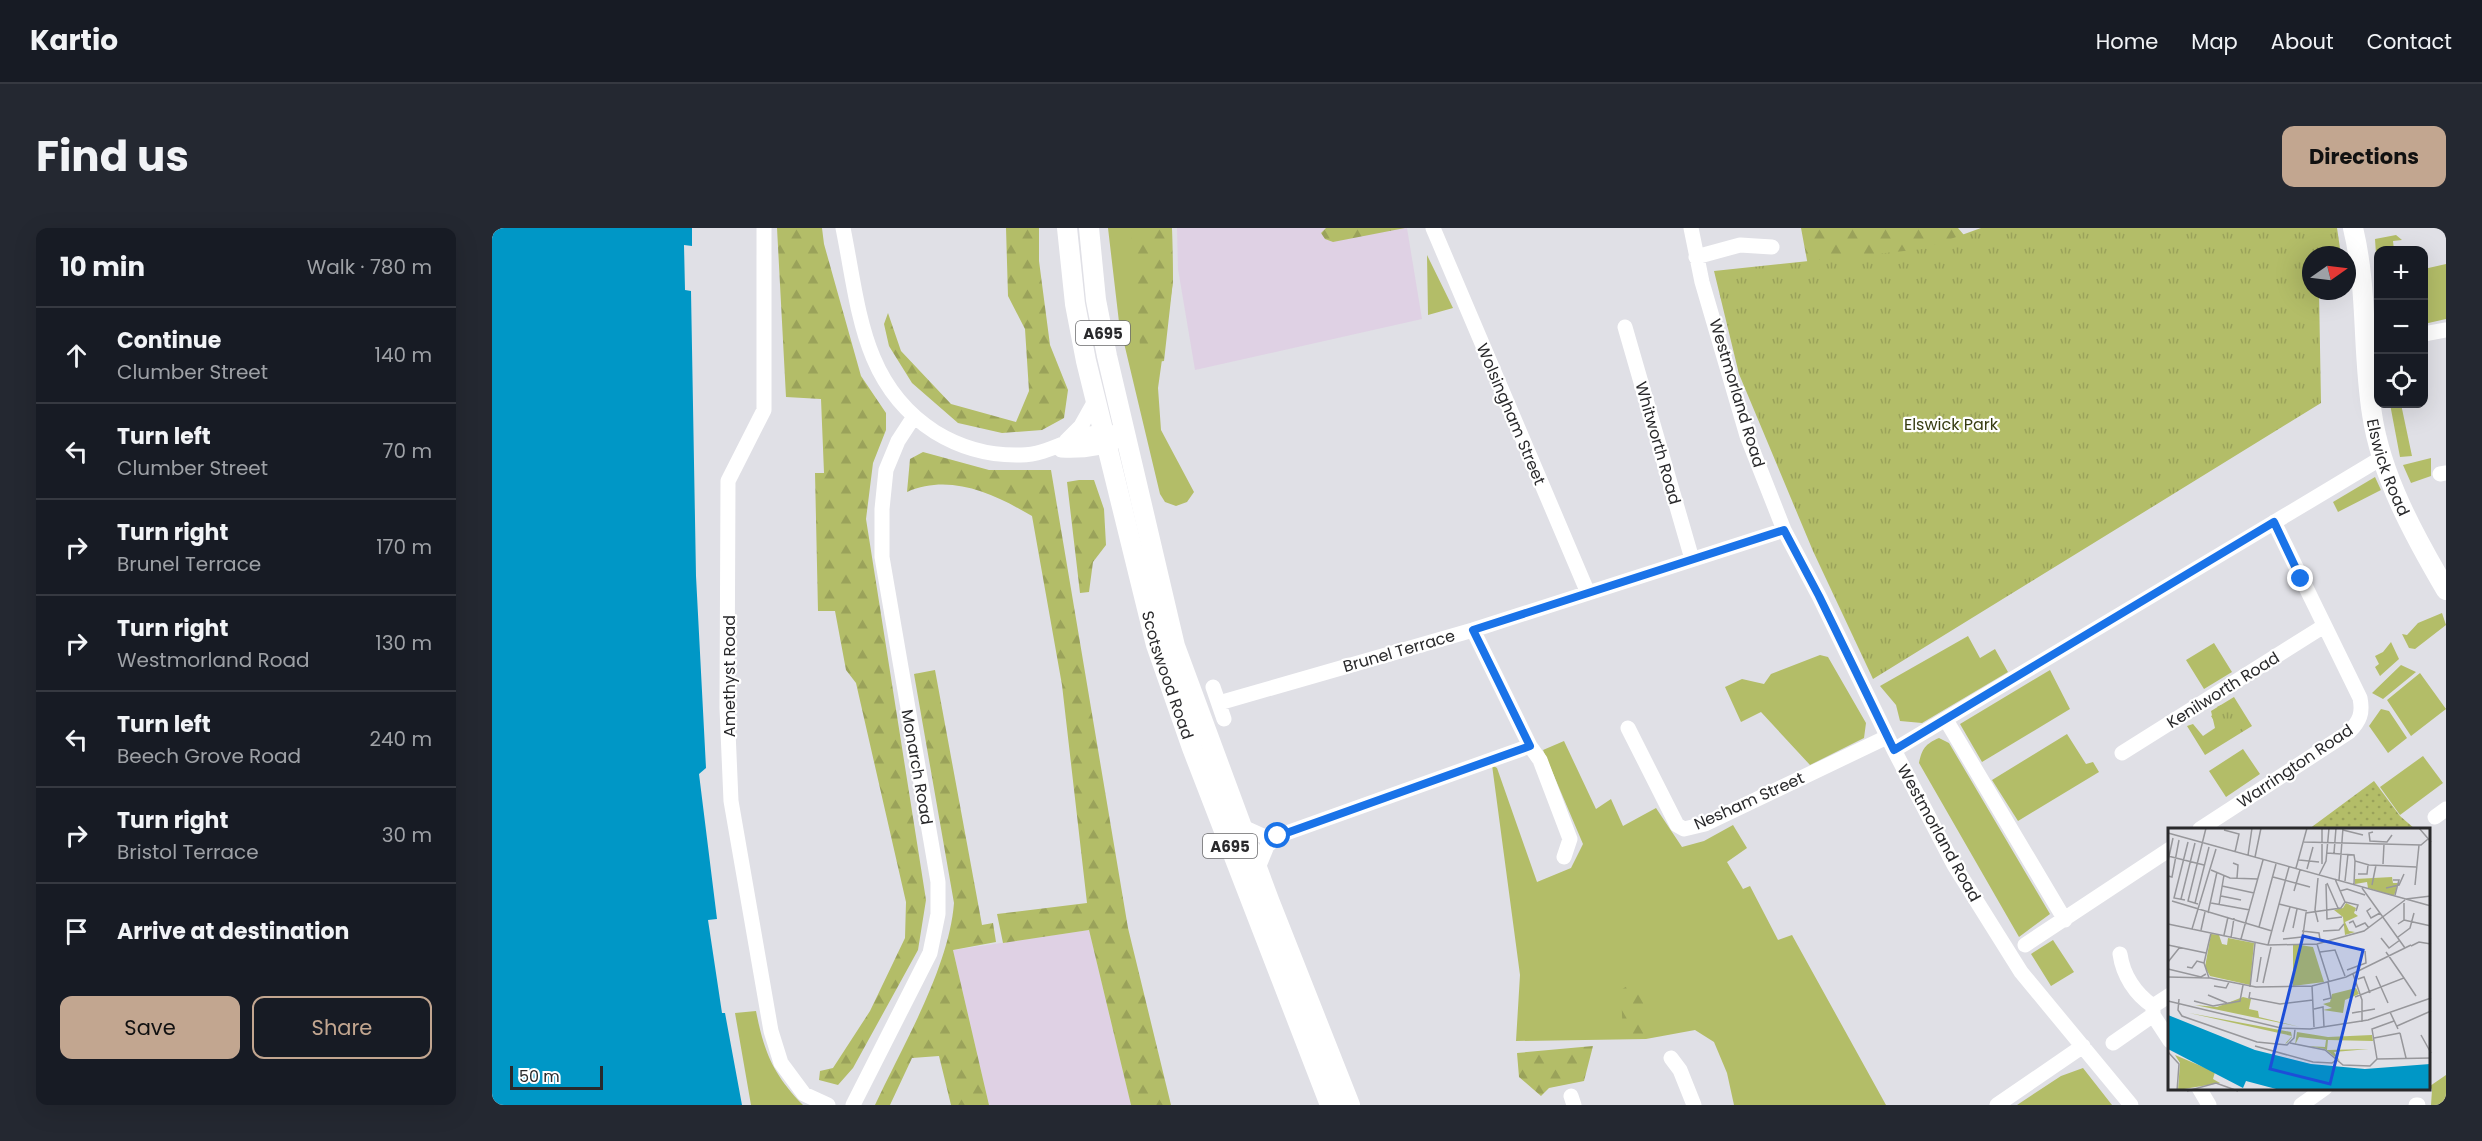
<!DOCTYPE html>
<html lang="en">
<head>
<meta charset="utf-8">
<style>
	body { margin:0; font-family:Poppins,sans-serif; background:#242831; color:#f1f3f6 }
	.controls { position:absolute; right:18px; top:18px; display:grid; overflow:hidden; border-radius:12px; box-shadow:0 6px 24px #0002 }
	.controls button { width:54px; height:54px; display:grid; place-items:center; padding:0; border:0; border-bottom:2px solid #363941; background:#171b24; color:#f1f3f6; font:30px sans-serif }
	.compass { position:absolute; left:1810px; top:18px; width:54px; height:54px; border-radius:50%; background:#171b24; box-shadow:0 6px 24px #0002; rotate:76deg }
	.scale { position:absolute; left:18px; bottom:15px; width:93px; box-sizing:border-box; padding-left:6px; border:3px solid #29292b; border-top:0; font-size:16px; line-height:21px; white-space:nowrap; color:#29292b; -webkit-text-stroke:4px #fff; paint-order:stroke }
	.stop { position:absolute; width:18px; height:18px; margin:-14px; border:4px solid #1a73e8; border-radius:50%; background:#fff }
	.stop.end { background:#1a73e8; border-color:#fff; box-shadow:0 2px 6px #0008 }
	.list { margin:0; padding:0; list-style:none }
	h2 { display:flex; justify-content:space-between; align-items:center; height:78px; margin:0; padding:0 24px; font-size:26px }
	h2 small { font-size:20px; font-weight:400; color:#9ea1a6 }
	.list li { display:grid; grid-template-columns:39px 1fr auto; gap:18px; align-items:center; box-sizing:border-box; height:96px; padding:0 24px; border-top:2px solid #363941 }
	.list b { display:block; font-size:22px; white-space:nowrap }
	.list p { margin:0; font-size:20px; white-space:nowrap; color:#9ea1a6 }
	.list em { font-size:20px; font-style:normal; color:#9ea1a6 }
	.actions { display:flex; gap:12px; padding:18px 24px }
	.actions a { flex:1; padding:14px 0; border:2px solid #c2a690; border-radius:12px; text-align:center; font-size:21px; color:#c2a690 }
	.actions .main { background:#c2a690; color:#111 }
	.icon { flex:none; width:33px; height:33px; fill:none; stroke:currentColor; stroke-width:2; stroke-linecap:round; stroke-linejoin:round }
	.map { position:relative; flex:none; width:1954px; height:877px; overflow:hidden; border-radius:12px }
	header { display:flex; align-items:center; gap:36px; box-sizing:border-box; height:84px; padding:0 30px; background:#171b24; border-bottom:2px solid #363941 }
	header strong { font-size:28px }
	nav { display:flex; gap:33px; margin-inline-start:auto; font-size:21px }
	.intro { display:flex; align-items:center; justify-content:space-between; box-sizing:border-box; height:144px; padding:0 36px }
	h1 { margin:0; font-size:42px }
	.button { padding:15px 27px; border-radius:12px; background:#c2a690; color:#111; font-size:21px; font-weight:700 }
	main { display:flex; gap:36px; padding:0 36px }
	aside { flex:1; background:#171b24; border-radius:12px; box-shadow:0 6px 24px #0002 }
	.map>svg:first-child { display:block }
	.industrial { fill:#dfd1e4 }
	.grass { fill:#b3bd68 }
	.forest { fill:url(#forest-firs) }
	.park { fill:url(#park-tufts) }
	.garden { fill:url(#garden-dots) }
	.water { fill:#0097c6 }
	.lines { fill:none; stroke-linecap:round; stroke-linejoin:round }
	.minor { stroke:#fff; stroke-width:15 }
	.major { stroke:#fff; stroke-width:20 }
	.route { stroke:#1a73e8; stroke-width:8 }
	.labels { text-anchor:middle; dominant-baseline:central; stroke-width:4.5; stroke-linejoin:round; paint-order:stroke }
	.shield { fill:#fff; stroke:#69696b; stroke-width:1.5 }
	.shield-label { font-size:15px; font-weight:bold; fill:#29292b }
	.street-label { font-size:16px; fill:#29292b; stroke:#fff }
	.park-label { font-size:16px; fill:#373c12; stroke:#fff }
	.inset-road { fill:none; stroke:#97979b; stroke-width:1.5 }
	.view { fill:#1d4ed8; fill-opacity:0.15; stroke:#1d4ed8; stroke-width:3 }
	.inset-edge { fill:none; stroke:#29292b; stroke-width:3 }
</style>
</head>
<body>
<header>
<strong>Kartio</strong>
<nav><a>Home</a><a>Map</a><a>About</a><a>Contact</a></nav>
</header>
<div class="intro"><h1>Find us</h1><a class="button">Directions</a></div>
<main>
<aside>
<h2>10 min<small>Walk · 780 m</small></h2>
<ul class="list">
<li><svg class="icon" aria-label="ahead" viewBox="0 0 24 24"><path d="M12 20V5M6 11l6-6 6 6"/></svg><div><b>Continue</b><p>Clumber Street</p></div><em>140 m</em></li>
<li><svg class="icon" aria-label="left" viewBox="0 0 24 24"><path d="M17 20v-9H6M10 6l-5 5 5 5"/></svg><div><b>Turn left</b><p>Clumber Street</p></div><em>70 m</em></li>
<li><svg class="icon" aria-label="right" viewBox="0 0 24 24"><path d="M7 20v-9h11M14 6l5 5-5 5"/></svg><div><b>Turn right</b><p>Brunel Terrace</p></div><em>170 m</em></li>
<li><svg class="icon" aria-label="right" viewBox="0 0 24 24"><path d="M7 20v-9h11M14 6l5 5-5 5"/></svg><div><b>Turn right</b><p>Westmorland Road</p></div><em>130 m</em></li>
<li><svg class="icon" aria-label="left" viewBox="0 0 24 24"><path d="M17 20v-9H6M10 6l-5 5 5 5"/></svg><div><b>Turn left</b><p>Beech Grove Road</p></div><em>240 m</em></li>
<li><svg class="icon" aria-label="right" viewBox="0 0 24 24"><path d="M7 20v-9h11M14 6l5 5-5 5"/></svg><div><b>Turn right</b><p>Bristol Terrace</p></div><em>30 m</em></li>
<li><svg class="icon" aria-label="arrive" viewBox="0 0 24 24"><path d="M6 21V4h12l-3 4 3 4H6"/></svg><div><b>Arrive at destination</b></div></li>
</ul>
<div class="actions"><a class="main">Save</a><a>Share</a></div>
</aside>
<div class="map">
<svg width="1954" height="877" viewBox="0 0 1954 877">
	<defs>
		<pattern id="forest-firs" width="22" height="20" patternUnits="userSpaceOnUse" patternTransform="scale(1.5)"><rect width="22" height="20" fill="#b3bd68"/><path d="M5 1l3.5 6h-7zM16 11l3.5 6h-7z" fill="#9aa25a"/></pattern>
		<pattern id="park-tufts" width="24" height="20" patternUnits="userSpaceOnUse" patternTransform="scale(1.5)"><rect width="24" height="20" fill="#b3bd68"/><path d="M3 7l-1-3M5 7V3M7 7l1-3M15 17l-1-3M17 17v-4M19 17l1-3" fill="none" stroke="#9aa25a"/></pattern>
		<pattern id="garden-dots" width="8" height="8" patternUnits="userSpaceOnUse" patternTransform="scale(1.5)"><rect width="8" height="8" fill="#b3bd68"/><path d="M2 2h.1M6 6h.1" fill="none" stroke="#9aa25a" stroke-width="1.8" stroke-linecap="round"/></pattern>
	</defs>
	<rect width="100%" height="100%" fill="#e0e0e6"/>
	<!-- industrial -->
	<path class="industrial" d="M685,0h230l15,91 -227,51 -17,-101z
		M597,702l42,175h-142l-36,-155z"/>
	<!-- grass -->
	<path class="grass" d="M616,0h64l1,53 -15,107 3,42 33,62 -7,10 -11,4 -11,-4 -5,-8 -41,-172z
		M1904,7l6,5 -9,1 1,9h-16v35l-3,-46z
		M935,27l26,53 -25,7z
		M1954,36v55l-22,5v-55z
		M1898,176h11l11,52 -12,1z
		M1939,230v18l-20,7 -8,-18z
		M1883,249l6,13 -43,22 -5,-10z
		M1950,385l4,12 -31,24 -6,-1 -7,-14 5,1 11,-12z
		M1476,408l12,22 15,-9 13,23 -86,51 -22,-2 -4,-16 -16,-19z
		M1899,414l8,17 -19,17 -5,-9 4,-3 -4,-8 8,-4z
		M1722,415l18,29 -28,17 -18,-29z
		M1328,427l8,2 38,66 -2,15 -54,27 -49,-53 -20,10 -16,-35 17,-8 22,5 7,-10z
		M1909,437l15,7 -33,27 -11,-6z
		M1558,442l20,39 -88,53 -22,-38z
		M1928,445l26,36 -35,27 -24,-36z
		M1742,469l18,29 -47,29 -18,-29 6,-2 10,12 12,-8 -4,-17z
		M1889,481l8,2 18,27 -19,15 -19,-27z
		M1575,506l19,30 7,-2 6,10 -81,49 -26,-41z
		M1447,510l10,5 101,171 -31,23 -100,-174c3,-14 6,-19 20,-25z
		M1072,513l32,68 15,-10 12,27 33,-18 26,39 22,-6 29,-16 14,23 -20,14 16,27 7,-3 28,54 14,-5 94,170h-152l-7,-32 -13,-31 -19,-12 -49,9 -130,2 4,-66 -28,-210 5,3 40,114 34,-14 12,-24 -40,-94z
		M1751,521l17,25 -34,23 -17,-26z
		M1931,528l20,27 -43,32 -20,-28z
		M1561,712l21,32 -23,14 -20,-32z
		M264,783c8,41 17,63 47,94h-52l-16,-92z
		M1591,840l29,37h-95l44,-29z
		M1954,847v30h-15l1,-15 -2,-4z"/>
	<!-- forest -->
	<path class="forest" d="M285,0h45l2,16 37,132 25,37v17l-13,33 -7,56 60,381 -8,50 -65,118 -15,17 -19,-5 1,-9 13,-3 37,-57 35,-73 1,-36 -50,-219 -10,-13 -11,-59h-17l-3,-138h9l-3,-74 -35,-2z
		M514,0h33v33l11,84 18,45 -4,28 -22,12 -40,3 -44,-10 -46,-40 -23,-37 -5,-22 4,-11 13,38 50,53 65,18 13,-31 -4,-62 -17,-33z
		M639,0h41l1,53 -9,80 -15,2 -9,-17z
		M834,0h79l-72,14 -8,-3 -4,-6z
		M1309,0h157l17,20 -166,23z
		M431,224l66,18h62l77,458 43,177h-40l-42,-175 -86,13 -6,-29 90,-11 -25,-218 -30,-169c-38,-22 -81,-43 -125,-24l3,-33z
		M587,252h15l10,29 2,36 -13,17 -4,30 -9,1 -13,-111z
		M443,442l47,255 11,-2 3,19 -43,8 36,155h-38l-12,-49 -27,2 -22,47h-15c28,-60 74,-137 79,-202l-40,-229z
		M1153,746l1,60 -23,4 -2,-48z
		M1101,818l-9,35 -35,7 -8,8 -22,-19 -2,-24z"/>
	<!-- park -->
	<path class="park" d="M1489,0h356l4,27h-30v36h8l2,112 -448,276 -60,-128 -74,-177 -25,-103 209,-22z
		M1729,477l2,4 7,-4 14,25 -2,2 -3,-3 -14,9 -14,-22 8,-5 -2,-4z"/>
	<!-- garden -->
	<path class="garden" d="M1882,553l26,35 15,13h-106z"/>
	<!-- water -->
	<path class="water" d="M0,0h200v18l-8,-1 1,45 6,1 5,285 10,192 -7,6 18,145 -9,1 14,93h3l17,92h-250z"/>
	<g class="lines">
		<!-- minor -->
		<path class="minor" d="M272,0v182l-36,71 -1,227 4,93 40,230 10,32 23,31 24,11
			M351,0c16,78 18,157 92,204 26,16 55,24 86,23 29,0 55,-22 83,-23 7,0 16,2 23,3
			M941,0l155,365
			M1199,0l11,54 45,154 37,94 35,66 75,154 60,115 67,107 110,133
			M1204,29l44,-12 32,2
			M1133,99l67,232
			M1932,106l22,-4
			M574,213l15,-15 14,-25
			M569,222c19,1 38,0 55,-9
			M1948,246l6,-1
			M721,459l11,32
			M727,475l254,-73 311,-100
			M1454,492l119,200
			M1136,500l49,97 7,4 21,-5 182,-87
			M1038,518l10,14 30,79 -6,18
			M1402,522l489,-293
			M1630,525l202,-127
			M1943,589l11,-8
			M749,598l22,10h15l252,-90 -57,-116
			M1708,601l149,-97c11,-11 14,-19 11,-34l-86,-176
			M766,640l9,-22 11,-10
			M1533,717l145,-96
			M1628,726c3,21 15,40 33,52v9l17,26
			M1661,778l17,-11
			M1621,815l40,-28
			M1179,830l9,12 14,35
			M1707,860l10,17
			M1079,868l3,9
			M361,877l77,-152 8,-39v-32l-56,-325v-48l4,-39 12,-29 15,-23
			M1505,877l86,-59
			M1809,877l24,-17
			M1924,877h2"/>
		<!-- major -->
		<g class="major">
			<path id="s1" d="M575,0l8,76 11,57 70,284 36,103 138,357"/>
			<path d="M597,0l7,72 11,56 68,290 94,254 81,205"/>
			<path id="s2" d="M1861,0c15,61 9,124 19,186 9,62 43,123 74,176"/>
		</g>
	</g>
	<g class="lines">
		<!-- route -->
		<path class="route" d="M786,608l252,-90 -57,-116 311,-100 35,66 75,154 380,-228 27,57"/>
	</g>
	<g class="labels">
		<!-- shield labels -->
		<g class="shield">
			<rect x="584" y="93" width="54" height="24" rx="4.5"/>
			<rect x="711" y="606" width="54" height="24" rx="4.5"/>
		</g>
		<g class="shield-label">
			<text x="611" y="105">A695</text>
			<text x="738" y="618">A695</text>
		</g>
		<!-- street labels -->
		<g class="street-label">
			<text transform="translate(1245 165) rotate(73)">Westmorland Road</text>
			<text transform="translate(1019 186) rotate(67)">Wolsingham Street</text>
			<text transform="translate(1166 215) rotate(74)">Whitworth Road</text>
			<text stroke="none"><textPath href="#s2" startOffset="243">Elswick Road</textPath></text>
			<text transform="translate(907 423) rotate(-16)">Brunel Terrace</text>
			<text stroke="none"><textPath href="#s1" startOffset="459">Scotswood Road</textPath></text>
			<text transform="translate(237 448) rotate(-90)">Amethyst Road</text>
			<text transform="translate(1731 462) rotate(-32)">Kenilworth Road</text>
			<text transform="translate(1803 538) rotate(-34)">Warrington Road</text>
			<text transform="translate(425 539) rotate(80)">Monarch Road</text>
			<text transform="translate(1257 573) rotate(-24)">Nesham Street</text>
			<text transform="translate(1447 605) rotate(61)">Westmorland Road</text>
		</g>
		<!-- park labels -->
		<g class="park-label">
			<text x="1459" y="196">Elswick Park</text>
		</g>
	</g>
	<!-- overview -->
	<g transform="translate(1676 600)">
		<rect width="262" height="262" fill="#e0e0e6"/>
		<path d="M224,49l1,6h5l-4,13 -26,-8 -1,-6 -12,2v-5zM188,160l3,6 -14,6 -2,13 -20,-3 9,-2 -9,-4 7,-2 2,-8zM75,169l8,2 -2,10 9,2 1,6 41,10 -105,-22 22,2zM7,227l40,17 -2,7 7,4 -42,7 2,-27z" fill="#b3bd68"/>
		<path d="M21,185l102,19 1,5 -5,6 -2,1 7,-8zM129,204l31,5 44,-2 1,6 -45,-1 -1,10 42,-1 -35,3 6,9 -15,-12 -18,-3 18,1 1,-7 -27,-3 -4,8z" fill="#b3bd68"/>
		<path d="M43,106l8,1 3,9 5,1 1,-7 26,5 -4,42 -40,-9 -5,-9z" fill="#b3bd68"/>
		<path d="M178,75l10,5 -2,5 4,3 -13,6 4,9 6,1 -10,3 -2,-18 -9,-7 9,-2zM125,116l20,3 11,35 -31,4z" fill="#b3bd68"/>
		<path d="M0,187l87,35 56,14 54,5 65,-5v26h-150l-34,-9 -3,7 -75,-39z" fill="#0097c6"/>
		<path class="inset-road" d="M251,0l12,14M56,2l15,4 -4,18M175,2l20,5M205,4l-4,1 1,8 17,1 5,-7M0,5l263,73M136,14l117,3 7,-6M159,25l27,2 1,6 14,4 47,2M166,25l2,-25M80,27l4,-27M0,28l36,9M87,29l6,-29M131,32l20,2M0,33l5,-23M65,35l5,2 -1,13M154,36v-36M215,36l1,-20M128,40l11,-40M139,41l6,-22M43,42l19,8 28,1M190,46h9l1,-9M151,47l7,-14 3,-33M0,48l4,1 7,-37M105,49l37,10M150,50l-3,32 3,12M167,51l10,23M171,52l4,-52M225,52h6l-4,15M177,53l3,-27M159,55l11,25M158,56l1,35 15,-2M186,56l1,-23M204,57l4,-20M247,57l4,-40M54,58l32,7M194,60l43,60M218,60l13,-3 5,-11M126,63l6,-21M172,63l7,-2 18,6M53,68l20,4M13,71l14,-56M238,71l25,-3M17,72l-11,-2 14,-56M4,73l100,30M177,74l13,3 -2,6M27,75l14,-56M43,75l39,7M30,76l-10,-3 18,-73M111,76l28,7M51,77l5,-30M203,80l-4,3 4,7 9,-5M40,85l9,-41M236,92l27,6M181,95l4,-2 3,6 9,-4 4,5M0,96l100,21 49,-1 47,-13 41,-31M230,96l6,-4v-17M91,99l17,-63M125,100l4,-19M24,101l24,-80M33,102l4,-18M134,103l17,2 1,7M155,103l16,-1 5,-6M115,104l7,-25M56,107l4,-18M230,109l12,-9 4,-15M63,110l3,-20M213,110l8,10 11,-8M73,111l22,-79M115,111l19,-2M134,114l4,-29 35,-5 4,-6M149,116l12,38M0,117l38,8M100,117l21,-78M243,118l8,-4 12,2M152,124l15,-2 10,26M0,134l12,-15M19,139l5,1 5,-7 7,2M0,141l33,8 5,-3M179,142l19,-7 -1,-12M185,146l9,26v22M208,148l12,27M0,149l42,1 46,9 56,-1 34,-9 65,-32M41,150l-5,-15 7,-30M236,150l12,18M190,151l6,-2 6,16M89,154l4,-25M95,155l8,-36M46,158l12,2 3,-6M144,158l2,41M82,159l5,-44M82,164l-1,6 31,6 33,-4M40,167l19,8M187,169l49,-19 -18,-26M11,171l-1,11 4,6 75,26 30,3 7,-7 1,-9M155,172l8,-2 -3,-16M0,173l113,27 29,1 58,-9 63,-22M26,173l19,5 27,-5 3,-16M146,181l9,-2 1,20M222,184l8,17M184,185l23,-4M229,198l34,-15M232,205l6,25M253,207l10,18M206,210l26,-5M122,215l35,7 18,15 27,1 7,-7 -5,-30 22,-8M87,218l58,16 19,1 4,-3M0,224l11,12 -2,27M209,231l54,-1M19,263l29,-8 22,8"/>
		<path class="view" d="M135,108l60,14 -33,134 -60,-15z"/>
		<rect width="262" height="262" class="inset-edge"/>
	</g>
</svg>
<div class="controls">
<button>+</button>
<button>−</button>
<button><svg class="icon" aria-label="locate" viewBox="0 0 24 24"><circle cx="12" cy="12" r="6"/><path d="M12 2v4M12 18v4M2 12h4M18 12h4"/></svg></button>
</div>
<svg class="compass" viewBox="-18 -18 36 36"><path d="M0-13l5 13h-10z" fill="#e53935"/><path d="M0 13l5-13h-10z" fill="#9ea1a6"/></svg>
<div class="scale">50 m</div>
<div class="stop" style="left:786px;top:608px"></div>
<div class="stop end" style="left:1809px;top:351px"></div>
</div>
</main>
</body>
</html>
